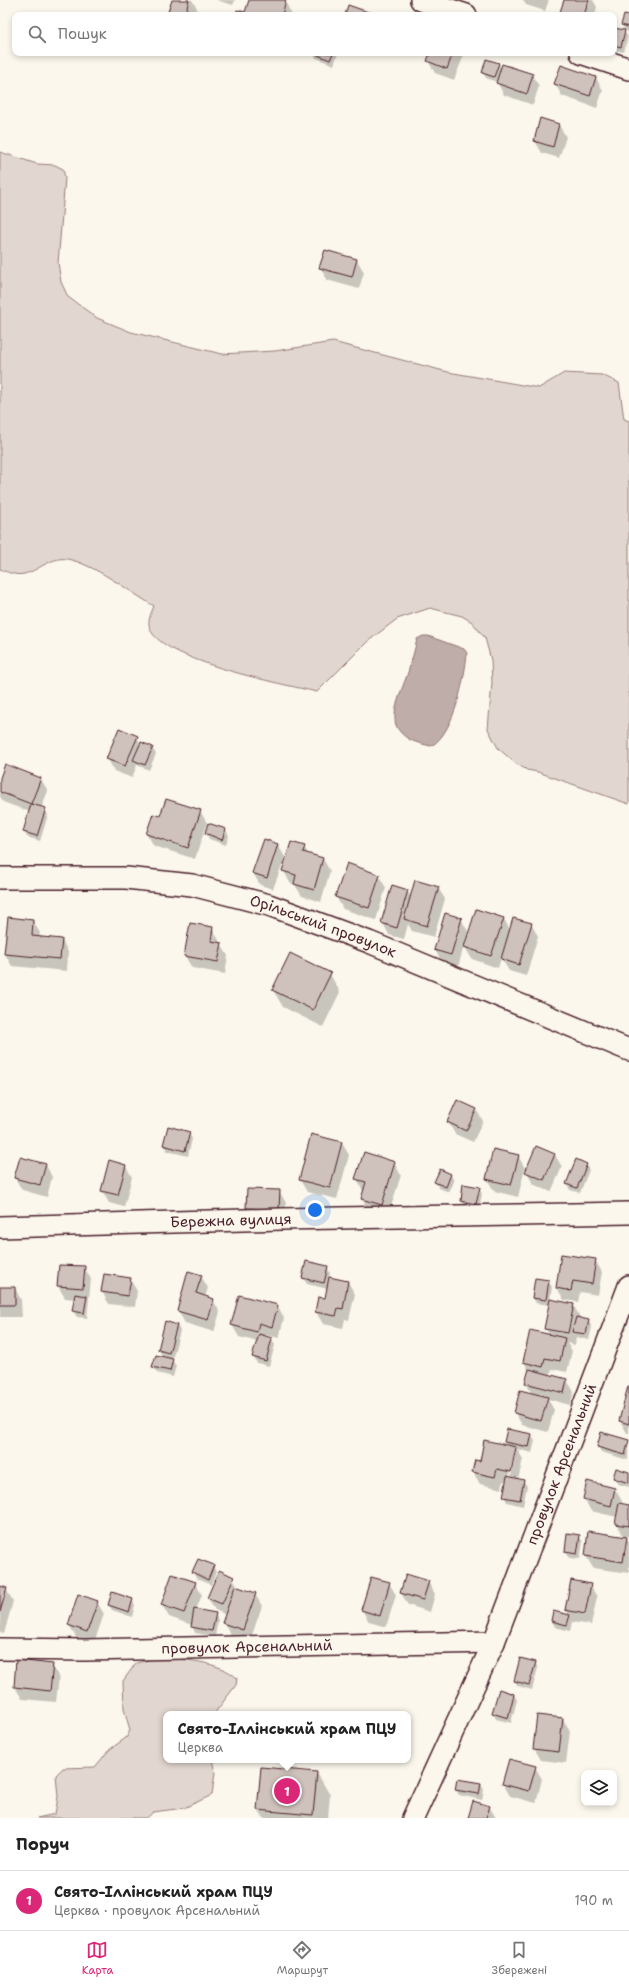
<!DOCTYPE html>
<html lang="uk">
<head>
<meta charset="utf-8">
<style>
	body { margin:0; font-family:"Shantell Sans",sans-serif; background:#f2f2f2; color:#222 }
	.controls { position:absolute; right:12px; bottom:12px; display:grid; overflow:hidden; border-radius:8px; box-shadow:0 2px 6px #0003 }
	.controls button { width:36px; height:36px; display:grid; place-items:center; padding:0; border:0; border-bottom:1px solid #e0e0e0; background:#fff; color:#222; font:20px sans-serif }
	.you { position:absolute; left:315px; top:1210px; width:14px; height:14px; margin:-10px; border:3px solid #fff; border-radius:50%; background:#1a73e8; box-shadow:0 0 0 6px #1a73e833 }
	.badge { display:grid; place-items:center; width:26px; height:26px; border-radius:50%; background:#db2777; color:#fff; font-size:13px; font-weight:700 }
	.pin { position:absolute; translate:-50% -50%; border:2px solid #fff; box-shadow:0 1px 4px #0006 }
	.popup { position:absolute; left:163px; top:1711px; width:248px; height:52px; box-sizing:border-box; display:grid; place-content:center; border-radius:8px; background:#fff; filter:drop-shadow(0 1px 3px #0005); font-size:13px; white-space:nowrap; color:#767676 }
	.popup b { font-size:15px; color:#222 }
	.popup::after { content:''; position:absolute; left:50%; top:100%; margin-left:-8px; border:8px solid transparent; border-top-color:#fff }
	.list { margin:0; padding:0; list-style:none }
	h2 { display:flex; justify-content:space-between; align-items:center; height:52px; margin:0; padding:0 16px; font-size:17px }
	h2 small { font-size:13px; font-weight:400; color:#767676 }
	.list li { display:grid; grid-template-columns:26px 1fr auto; gap:12px; align-items:center; box-sizing:border-box; height:60px; padding:0 16px; border-top:1px solid #e0e0e0 }
	.list b { display:block; font-size:15px; white-space:nowrap }
	.list p { margin:0; font-size:13px; white-space:nowrap; color:#767676 }
	.list em { font-size:13px; font-style:normal; color:#767676 }
	.icon { flex:none; width:22px; height:22px; fill:none; stroke:currentColor; stroke-width:2; stroke-linecap:round; stroke-linejoin:round }
	.map { position:relative; flex:none; width:629px; height:1818px; overflow:hidden }
	.search { position:absolute; background:#fff; box-shadow:0 2px 6px #0003; left:12px; right:12px; top:12px; height:44px; display:flex; align-items:center; gap:10px; box-sizing:border-box; padding:0 14px; border-radius:8px; color:#767676; font-size:15px }
	.sheet { height:112px; background:#fff }
	nav { display:flex; justify-content:space-around; align-items:center; box-sizing:border-box; height:56px; border-top:1px solid #e0e0e0; background:#fff; font-size:11px; color:#767676 }
	nav a { display:grid; justify-items:center; gap:2px }
	nav .on { color:#db2777 }
	.map>svg:first-child { display:block }
	.green { fill:#e2d7d0; stroke:#967b7e }
	.water { fill:#bfadaa; stroke:#907477 }
	.shadow { fill:#0003; fill-rule:evenodd }
	.building { fill:#cfc2bc; stroke:#4a1f2b }
	.lines { fill:none; stroke-linecap:round; stroke-linejoin:round }
	.minor-casing { stroke:#4a1f2b; stroke-width:24 }
	.minor { stroke:#fbf7ec; stroke-width:21 }
	.labels { text-anchor:middle; dominant-baseline:central; stroke-width:3.5; stroke-linejoin:round; paint-order:stroke }
	.street-label { font-size:15px; fill:#4a1f2b; stroke:#fbf7ec }
</style>
</head>
<body>
<div class="map">
<svg width="629" height="1818" viewBox="0 0 629 1818">
	<rect width="100%" height="100%" fill="#fbf7ec"/>
	<filter id="ink" filterUnits="userSpaceOnUse"><feTurbulence type="fractalNoise" baseFrequency=".025" numOctaves="2"/><feDisplacementMap in="SourceGraphic" scale="8" xChannelSelector="R" yChannelSelector="G"/><feConvolveMatrix kernelMatrix="1 2 1 2 8 2 1 2 1" color-interpolation-filters="sRGB"/></filter>
	<g filter="url(#ink)">
		<!-- green -->
		<path class="green" d="M0,152l37,12 18,1 8,4 2,9 -7,85 3,19 7,15 29,21 34,14 91,22 53,-3 58,-9 115,30 91,16 25,-15 38,2 17,8 5,36 5,2v383l-91,-32 -11,-2 -12,-7 -17,-15 -10,-19 4,-46 -1,-23 -6,-22 -13,-16 -10,-6 -32,-8 -33,11 -30,23 -50,50c-34,-8 -154,-31 -167,-63 -3,-9 1,-15 4,-23 -22,-13 -62,-43 -87,-47 -15,-3 -29,12 -43,15 -8,2 -17,-2 -24,-5z
			M158,1658c24,1 61,3 79,20l-1,7 -22,29h-48v46h46l3,12 -3,23 -28,13 -31,4 -6,6h-110l18,-4 3,-17 -2,-22 7,-7 32,-1 14,-17 18,-13 3,-7 -6,-21 -1,-28 13,-18z"/>
		<!-- water -->
		<path class="water" d="M423,636h5l36,13 3,4c-2,24 -13,81 -36,93 -13,-3 -25,-5 -33,-17 -10,-14 7,-45 11,-60 3,-10 6,-20 8,-30z"/>
		<!-- shadow -->
		<path class="shadow" d="M173,0h19l5,8 -2,7h-27z
			M216,0h19l-2,5z
			M250,0l35,1 7,14h-56l10,-1z
			M523,0h26l-4,11 -19,-6z
			M565,0h28l4,7 -2,8h-35z
			M629,17v15l-3,-1 -4,-6z
			M614,29l10,2 4,6 -4,15 -10,-2z
			M313,53h25l-4,12 -18,-7z
			M431,53h32l1,2 -10,25 -19,-7 -7,-12z
			M498,63l4,6 30,6 7,11 -6,19 -29,-10 -7,-13 -11,-4 -3,-5z
			M561,67l35,11 7,12 -6,18 -35,-12 -7,-12z
			M559,125l7,12 -7,21 -17,-5 -7,-12z
			M357,260l7,12 -5,17 -32,-9 -6,-12z
			M137,737l3,6 12,5 4,6 -7,16 -12,-5 -5,13 -18,-7 -6,-12z
			M41,779l7,12 -7,17 4,1 3,6 -8,26 -13,-4 -3,-5 6,-20 -27,-10 -3,-6v-15z
			M200,811l7,12 -12,36 -41,-13 -7,-12 14,-16z
			M226,830l3,6 -3,9 -17,-6 -3,-6z
			M278,845l7,12 -12,32 -13,-4 -7,-12z
			M304,847l5,8 14,4 7,12 -9,31 -19,-6 -7,-11 -5,-2 -6,-12z
			M379,876l7,12 -10,32 -33,-11 -7,-12z
			M438,888l7,11 -11,38 -22,-6 -4,-7 -4,15 -15,-4 -6,-12 24,-32 4,6z
			M461,919l8,14 35,-14 6,11 21,-6 7,12 -12,40 -17,-5 -8,-13 -3,10 -26,-9 -8,-13 -6,21 -16,-5 -7,-12z
			M33,921l7,12 -1,5 23,2 6,12 -1,19 -55,-5 -7,-12z
			M212,928l7,12v3l2,1 7,12 -3,18 -33,-6 -7,-12z
			M330,974l10,18 -17,35 -40,-20 -10,-17z
			M476,1109l7,12 -10,21 -18,-8 -7,-12z
			M189,1133l3,6 -4,17 -21,-5 -3,-6z
			M342,1143l7,12 -12,44 -30,-7 -7,-12z
			M537,1148l18,7 7,12 -11,25 -18,-8 -6,-12z
			M518,1156l7,12 -7,29 -24,-6 -7,-12z
			M394,1163l7,12 -13,41 -19,-5 -7,-12 1,-8 -6,-12z
			M586,1164l3,6 -9,23 -10,-3 -3,-6z
			M46,1165l6,12 -5,20 -25,-7 -7,-12z
			M125,1165l7,12 -8,30 -15,-4 -7,-12z
			M440,1171l11,4 3,6 -5,11 -10,-4 -4,-6z
			M464,1185l15,3 3,6 -3,15 -14,-2 -3,-6z
			M279,1191l7,12 -1,18 -31,-1 -7,-12z
			M595,1260l7,12 -4,23 -18,-3 -2,10 -14,-2 -7,-12z
			M60,1266l24,1 7,12 -4,39 -10,-1 -4,-6 2,-12 -10,-1 -7,-12z
			M327,1267l3,6 -1,5 19,4 7,12 -6,26 -4,-1 -2,9 -20,-4 -7,-12 10,-13 2,-10 -21,-5 -4,-6z
			M189,1272l12,4 7,12 -3,9 8,3 7,12 -6,20 -29,-9 -7,-12z
			M130,1279l7,12 -2,16 -26,-3 -7,-12z
			M548,1281l4,6 -2,13 23,5 7,12v2l8,2 4,6 -3,13 -13,-3 -1,8 -8,-2 5,8 -5,21 -15,-3 -2,7 17,4 7,12 -4,13 -22,-6 6,11 -6,22 -26,-7 -7,-12 17,-19 -6,-11 3,-12 -5,-9 25,-27 -3,-7 4,-23 -14,-2 -3,-5z
			M0,1288h15l6,12 1,17h-22z
			M278,1306l6,12 -5,20 -13,-3 -1,2 7,2 3,6 -6,21 -12,-3 -4,-6 5,-15 -19,-5 -7,-12z
			M177,1325l3,6 -8,29 4,6 -3,11 -16,-4 -4,-6 10,-10 -4,-7z
			M629,1388v45h-2l-7,-12z
			M531,1435l4,6 -3,12 -15,-4 6,10 -5,21 5,1 4,5 -4,20 -16,-4 -3,-6 3,-14 -4,-1 -1,8 -22,-5 -7,-12 8,-10 27,-16 -3,-4zM513,1456h2l-4,21h-2z
			M628,1441v19l-27,-8 -3,-6z
			M629,1473v14l-11,-3 -4,-6z
			M588,1483l27,6 7,12 -1,3 8,2v30h-4l4,6v31l-36,-5 -7,-12 38,-19 -8,-14 1,-6 -26,-6 -7,-12z
			M579,1536l4,6 -3,17 -11,-1 -3,-6z
			M213,1566l3,6 -5,13 -15,-7 -3,-6z
			M233,1578l6,10 16,6 7,12 -12,35 -20,-6 -6,-12 2,-8 -11,-5 -7,-12z
			M428,1582l7,12 -5,18 -22,-7 -7,-12z
			M195,1583l7,12 -6,15 19,4 3,6 -3,16 -20,-3 -3,-8 -23,-8 -7,-12z
			M389,1583l7,12 -10,32 -17,-5 -7,-12z
			M590,1585l7,12 -6,28 -19,-3 -2,9 -15,-4 -3,-6 2,-9 15,4 -3,-6z
			M0,1587l6,2 7,12 -9,33 -4,-2z
			M132,1600l3,5 -3,12 -20,-7 -3,-5z
			M97,1602l7,12 -10,29 -18,-6 -7,-12z
			M535,1663l3,5 -6,22 -14,-4 -3,-5z
			M52,1665l7,12 -3,25 -34,-3 -7,-12z
			M514,1694l3,6 -6,23 -15,-4 -3,-6z
			M563,1719l7,12 -4,32 -25,-3 -7,-12z
			M535,1767l7,12 -6,24 -26,-7 -7,-12z
			M317,1773l13,22 -2,23h-65l-5,-8z
			M481,1784l3,6 -2,10 -23,-5 -3,-5z
			M489,1806l7,12h-27z"/>
		<!-- building -->
		<path class="building" d="M172,0h17l-4,15h-18z
			M249,0h37l-4,15h-47l2,-5 8,2z
			M564,0h25l-5,15h-25z
			M348,5l29,10h-32z
			M624,15l5,1v11l-8,-2z
			M614,28l11,2 -4,17 -7,-2z
			M313,53h20l-3,7z
			M430,53h23l-6,16 -20,-8z
			M486,59l13,4 -5,14 -12,-4z
			M502,64l31,10 -6,20 -31,-11z
			M561,65l35,12 -6,19 -36,-12z
			M540,118l19,6 -6,23 -19,-6z
			M325,250l32,9 -5,18 -33,-9z
			M119,728l19,8 -13,30 -19,-7z
			M141,742l12,5 -8,18 -12,-5z
			M5,764l36,14 -10,26 -31,-12v-14z
			M166,799l35,11 -13,38 -42,-14 7,-20 7,2z
			M31,804l15,4 -9,28 -14,-4z
			M208,823l18,6 -4,11 -17,-7z
			M264,839l14,5 -11,34 -15,-5z
			M291,842l14,4 -2,6 20,6 -9,32 -20,-6 2,-9 -14,-4z
			M347,863l33,12 -11,33 -34,-11z
			M415,880l24,7 -12,39 -23,-7z
			M392,885l16,5 -11,38 -16,-5z
			M476,909l28,9 -13,38 -27,-9z
			M445,913l17,5 -11,37 -17,-5z
			M8,917l25,3 -1,16 30,3 -2,20 -56,-5z
			M513,918l19,5 -13,42 -18,-6z
			M190,923l23,4 -2,14 11,2 -4,19 -34,-6z
			M290,953l41,20 -18,37 -41,-20z
			M457,1100l20,9 -11,22 -19,-9z
			M168,1126l22,6 -5,19 -22,-6z
			M311,1134l31,8 -12,46 -31,-8z
			M536,1146l19,8 -11,26 -19,-8z
			M493,1149l26,6 -8,30 -25,-6z
			M364,1152l31,10 -13,43 -21,-6 5,-17 -11,-3z
			M20,1157l26,7 -6,21 -26,-7z
			M576,1159l11,5 -10,24 -11,-4z
			M109,1160l17,5 -8,30 -17,-4z
			M440,1169l11,5 -5,13 -12,-5z
			M463,1184l17,3 -4,17 -15,-3z
			M247,1189l33,1 -1,19 -33,-1z
			M561,1254l35,5 -4,25 -19,-3 -2,10 -15,-3z
			M306,1261l22,5 -4,17 -22,-5z
			M59,1265l26,1 -2,22 -26,-2z
			M188,1271l14,4 -6,18 18,6 -6,21 -31,-9z
			M104,1274l27,4 -3,18 -27,-4z
			M329,1277l19,4 -5,28 -5,-1 -2,8 -21,-4 3,-15 7,1z
			M535,1278l14,2 -3,20 -14,-2z
			M0,1287h15v18h-15z
			M75,1294l12,2 -3,17 -12,-2z
			M239,1295l39,10 -6,22 -13,-4 -2,9 -26,-7z
			M550,1299l24,5 -6,29 -24,-4z
			M576,1317l13,3 -3,14 -14,-2z
			M165,1321l12,4 -8,28 -11,-3z
			M530,1330l35,8 -5,23 -15,-3 -2,9 -20,-5z
			M259,1334l13,4 -6,23 -14,-4z
			M156,1355l17,4 -3,12 -18,-4z
			M529,1369l38,10 -3,14 -39,-10z
			M628,1386h1v38l-10,-3z
			M520,1390l28,7 -7,24 -27,-8z
			M507,1429l25,5 -3,13 -25,-5z
			M601,1432l28,8 -4,15 -28,-8z
			M484,1440l32,7 -5,25 -14,-3 -2,8 -23,-5 3,-12 5,1z
			M616,1468l13,4v11l-16,-5z
			M507,1476l17,4 -4,20 -17,-3z
			M587,1481l28,7 -4,18 -28,-7z
			M619,1503l10,2v21l-14,-2z
			M588,1531l39,6 -4,25 -38,-6z
			M567,1533l13,2 -3,19 -12,-2z
			M198,1559l16,6 -6,15 -16,-8z
			M219,1570l15,7 -12,27 -15,-6z
			M172,1574l24,8 -12,31 -23,-8z
			M406,1574l23,7 -6,19 -23,-7z
			M371,1577l19,5 -10,34 -19,-6z
			M571,1580l20,4 -6,30 -20,-4z
			M0,1586l7,2 -7,24z
			M235,1586l21,7 -13,37 -21,-7z
			M112,1592l21,7 -4,13 -21,-7z
			M78,1594l20,7 -11,31 -19,-7z
			M194,1609l22,4 -4,18 -21,-4z
			M553,1611l17,4 -3,10 -16,-4z
			M520,1658l16,4 -7,23 -15,-4z
			M16,1660l37,4 -3,27 -36,-4z
			M499,1689l15,5 -6,24 -16,-5z
			M537,1715l26,3 -4,34 -26,-3z
			M509,1759l27,7 -7,25 -27,-7z
			M261,1767l56,5 -4,43 -56,-5z
			M457,1779l24,4 -2,11 -24,-4z
			M473,1801l17,5 -4,12h-18z"/>
		<g class="lines">
			<defs>
				<g id="minor">
					<path d="M421,0l45,15"/>
					<path d="M581,53l48,16"/>
					<path id="s1" d="M0,878h126l66,7 77,20 100,37 260,108"/>
					<path id="s2" d="M0,1227l281,-8 348,-6"/>
					<path id="s3" d="M0,1649l85,1 409,-8"/>
					<path id="s4" d="M413,1818l81,-176 135,-356"/>
				</g>
			</defs>
			<!-- minor casing -->
			<use href="#minor" class="minor-casing"/>
			<!-- minor -->
			<use href="#minor" class="minor"/>
		</g>
	</g>
	<g class="labels">
		<!-- street labels -->
		<g class="street-label">
			<text stroke="none"><textPath href="#s1" startOffset="330">Орільський провулок</textPath></text>
			<text stroke="none"><textPath href="#s2" startOffset="231">Бережна вулиця</textPath></text>
			<text stroke="none"><textPath href="#s4" startOffset="384">провулок Арсенальний</textPath></text>
			<text stroke="none"><textPath href="#s3" startOffset="247">провулок Арсенальний</textPath></text>
		</g>
	</g>
</svg>
<div class="controls">
<button><svg class="icon" aria-label="layers" viewBox="0 0 24 24"><path d="M12 4l9 5-9 5-9-5zM3 14l9 5 9-5"/></svg></button>
</div>
<div class="you"></div>
<div class="pin badge" style="left:287px;top:1791px">1</div>
<div class="popup"><b>Свято-Іллінський храм ПЦУ</b>Церква</div>
<div class="search"><svg class="icon" aria-label="search" viewBox="0 0 24 24"><circle cx="10" cy="10" r="6"/><path d="M15 15l6 6"/></svg>Пошук</div>
</div>
<section class="sheet">
<h2>Поруч<small></small></h2>
<ul class="list">
<li><span class="badge">1</span><div><b>Свято-Іллінський храм ПЦУ</b><p>Церква · провулок Арсенальний</p></div><em>190 m</em></li>
</ul>
</section>
<nav>
<a class="on"><svg class="icon" aria-label="map" viewBox="0 0 24 24"><path d="M3 6l6-2 6 2 6-2v14l-6 2-6-2-6 2zM9 4v14M15 6v14"/></svg>Карта</a>
<a><svg class="icon" aria-label="directions" viewBox="0 0 24 24"><path d="M12 3l9 9-9 9-9-9zM9 14v-3h6M13 9l2 2-2 2"/></svg>Маршрут</a>
<a><svg class="icon" aria-label="saved" viewBox="0 0 24 24"><path d="M7 4h10v16l-5-4-5 4z"/></svg>Збережені</a>
</nav>
</body>
</html>
